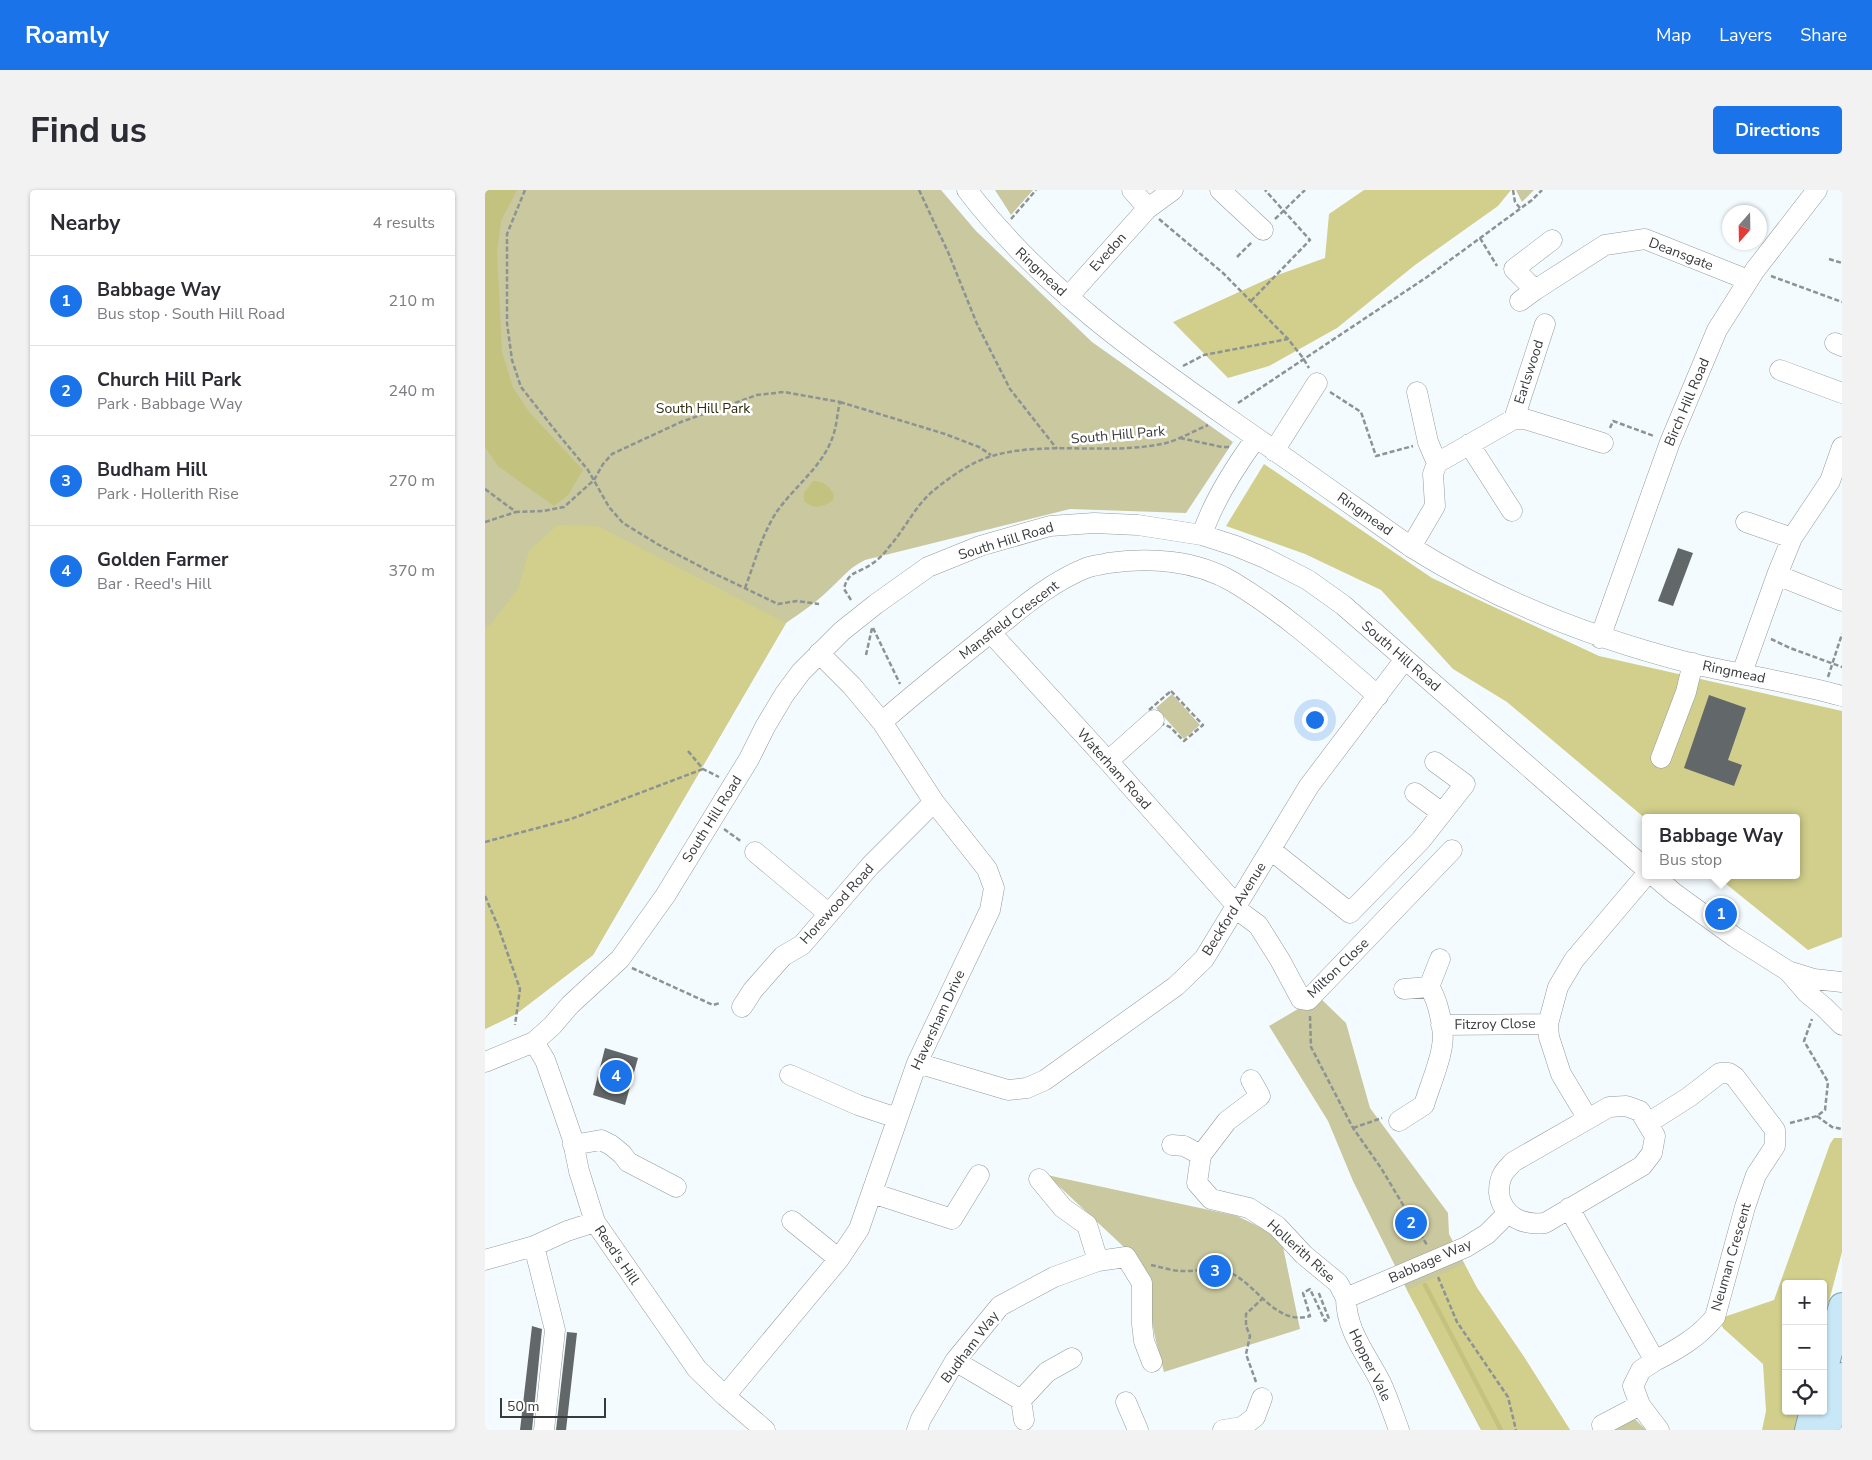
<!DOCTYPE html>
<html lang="en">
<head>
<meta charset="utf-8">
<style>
	body { margin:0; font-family:"Nunito Sans",sans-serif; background:#f2f2f3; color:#2b2b33 }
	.controls { position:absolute; right:15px; bottom:15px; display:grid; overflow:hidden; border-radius:5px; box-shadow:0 1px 4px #0004 }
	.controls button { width:45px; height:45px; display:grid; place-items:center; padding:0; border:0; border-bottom:1px solid #e1e1e2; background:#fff; color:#2b2b33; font:25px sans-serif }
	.compass { position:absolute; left:1237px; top:15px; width:45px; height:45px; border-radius:50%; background:#fff; box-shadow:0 1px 4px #0004; rotate:200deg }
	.scale { position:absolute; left:15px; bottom:12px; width:106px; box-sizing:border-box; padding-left:5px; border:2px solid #383a3b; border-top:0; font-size:14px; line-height:18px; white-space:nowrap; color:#383a3b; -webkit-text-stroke:4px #fff; paint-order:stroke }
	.you { position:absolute; left:829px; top:529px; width:18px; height:18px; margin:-12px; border:4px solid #fff; border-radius:50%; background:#1a73e8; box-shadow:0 0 0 8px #1a73e833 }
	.badge { display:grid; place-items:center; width:32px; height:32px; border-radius:50%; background:#1a73e8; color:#fff; font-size:16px; font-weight:700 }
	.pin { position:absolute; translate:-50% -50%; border:2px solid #fff; box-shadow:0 1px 5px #0006 }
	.popup { position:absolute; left:1157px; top:624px; width:158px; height:65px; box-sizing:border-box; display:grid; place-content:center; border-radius:5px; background:#fff; filter:drop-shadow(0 1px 4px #0005); font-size:16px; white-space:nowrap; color:#7c7c81 }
	.popup b { font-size:19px; color:#2b2b33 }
	.popup::after { content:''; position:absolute; left:50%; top:100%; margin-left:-10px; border:10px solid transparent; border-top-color:#fff }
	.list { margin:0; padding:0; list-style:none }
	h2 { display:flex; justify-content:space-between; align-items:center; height:65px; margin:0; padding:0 20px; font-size:21px }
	h2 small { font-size:16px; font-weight:400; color:#7c7c81 }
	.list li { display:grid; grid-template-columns:32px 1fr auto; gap:15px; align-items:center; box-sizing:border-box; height:90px; padding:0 20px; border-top:1px solid #e1e1e2 }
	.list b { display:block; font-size:19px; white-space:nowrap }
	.list p { margin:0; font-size:16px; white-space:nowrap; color:#7c7c81 }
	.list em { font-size:16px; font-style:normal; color:#7c7c81 }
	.icon { flex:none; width:28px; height:28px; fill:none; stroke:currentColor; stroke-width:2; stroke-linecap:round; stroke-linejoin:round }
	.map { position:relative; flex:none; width:1357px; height:1240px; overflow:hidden; border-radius:5px }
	header { display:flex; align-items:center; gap:30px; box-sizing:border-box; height:70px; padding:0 25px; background:#1a73e8; color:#fff }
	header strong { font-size:24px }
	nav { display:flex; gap:28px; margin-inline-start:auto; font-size:18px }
	.intro { display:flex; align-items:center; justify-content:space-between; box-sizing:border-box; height:120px; padding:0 30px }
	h1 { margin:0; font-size:35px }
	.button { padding:12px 22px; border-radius:5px; background:#1a73e8; color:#fff; font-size:18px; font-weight:700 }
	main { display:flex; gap:30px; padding:0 30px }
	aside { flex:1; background:#fff; border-radius:5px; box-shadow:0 1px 4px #0004 }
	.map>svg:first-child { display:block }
	.green { fill:#c9c89e }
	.forest { fill:#d1cf8b }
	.water { fill:#c4c27f }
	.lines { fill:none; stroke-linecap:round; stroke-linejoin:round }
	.stream { stroke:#c4c27f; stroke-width:4.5 }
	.building { fill:#62676a }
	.minor-casing { stroke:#959a9d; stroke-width:21 }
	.major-casing { stroke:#7ea1b2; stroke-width:28 }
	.path { stroke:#8d9293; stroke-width:2.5; stroke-dasharray:5 2.5; stroke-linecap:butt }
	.minor { stroke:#fff; stroke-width:20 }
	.major { stroke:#c8e8f7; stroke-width:26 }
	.labels { text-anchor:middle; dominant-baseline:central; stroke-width:5; stroke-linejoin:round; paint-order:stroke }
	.street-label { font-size:14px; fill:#383a3b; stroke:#fff }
	.park-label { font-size:14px; fill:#2d2c0d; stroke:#fff }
</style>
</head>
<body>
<header>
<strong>Roamly</strong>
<nav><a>Map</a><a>Layers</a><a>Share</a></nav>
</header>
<div class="intro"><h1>Find us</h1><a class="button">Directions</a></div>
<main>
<aside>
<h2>Nearby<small>4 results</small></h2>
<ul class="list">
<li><span class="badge">1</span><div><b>Babbage Way</b><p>Bus stop · South Hill Road</p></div><em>210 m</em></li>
<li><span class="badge">2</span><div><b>Church Hill Park</b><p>Park · Babbage Way</p></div><em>240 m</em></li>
<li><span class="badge">3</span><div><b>Budham Hill</b><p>Park · Hollerith Rise</p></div><em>270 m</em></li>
<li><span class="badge">4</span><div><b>Golden Farmer</b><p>Bar · Reed's Hill</p></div><em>370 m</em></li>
</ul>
</aside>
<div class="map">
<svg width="1357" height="1240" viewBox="0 0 1357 1240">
	<rect width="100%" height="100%" fill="#f4fbfe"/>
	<!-- green -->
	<path class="green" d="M0,0h456l35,41 116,111 141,100 -47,71 -116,-4 -205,51c-17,9 -20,15 -33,27 -14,14 -30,25 -46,36l-193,332 -77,59 -31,15z
		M510,0h38l-22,25z
		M1031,0h18l-12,12z
		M687,504l28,31 -16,14 -28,-31z
		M835,808l26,25 24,85 78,105 1,21 28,54 47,69 46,73h-89l-74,-140 -54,-109 -25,-60 -59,-95 29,-17 11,-4z
		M562,985l190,41 44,21 19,92 -136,43 -9,-35 -14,-74z
		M1148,1227l13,13h-53z"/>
	<!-- forest -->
	<path class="forest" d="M879,0h147l-13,16 -83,59 -78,63 -68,38 -41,12 -55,-56 99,-45 53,-19 4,-44z
		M779,274l168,114 167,78 243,55v226l-34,13 -93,-75h81v-57h-150v1l-139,-117 -54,-33 -72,-79 -76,-36 -79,-28z
		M72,335l41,1 188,97 -193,332 -77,59 -31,15v-401l6,-4 27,-35 11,-38z
		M1349,948h8v114l-19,72v-40h-37v127h15l-5,19h-34l4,-19 -3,-47 -40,-36 -3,-7 1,-3 53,-18 56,-156z
		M979,1074l13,24 47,69 46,73h-88l-75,-140z"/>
	<!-- water -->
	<path class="water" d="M0,0h32l-16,31 -4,32 5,99 11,36 17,25 53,57 -15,25 -14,11 -56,-40 -13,-19z
		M328,291c11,0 15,5 21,13l-1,6c-9,7 -20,10 -29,1v-8z"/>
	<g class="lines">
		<!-- stream -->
		<path class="stream" d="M940,1095l76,145"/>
	</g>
	<!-- building -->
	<path class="building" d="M1193,358l15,5 -20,53 -15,-5z
		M1224,505l37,13 -18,52 14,5 -8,21 -50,-18z
		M120,858l33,10 -13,47 -32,-10z
		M47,1136l10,3 -10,101h-12z
		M82,1142l10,1 -11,97h-10z"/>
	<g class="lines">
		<defs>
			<path id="minor" d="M482,0c73,96 172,166 271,235 58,40 115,81 173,122 86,54 181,91 279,116 50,12 102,19 152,33
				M647,0l16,18
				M735,0l43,40
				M1050,100l-21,-21 38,-29
				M583,107l79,-88 26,-19
				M1035,111l15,-11 70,-45 40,-6 103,41
				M1350,153l7,3
				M1295,180l62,23
				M932,202l11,50 9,21
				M1029,229l31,-95
				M984,254l43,67
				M789,261l43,-68
				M1261,332l46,16
				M717,345c11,-34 33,-68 54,-97
				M926,357l24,-41 -2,-32 4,-11 77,-44h11l78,24
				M1292,385l65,26
				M506,443l117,128 129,145
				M1115,448l70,-196 47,-112 38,-60 62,-80
				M1257,483l35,-98 15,-37 38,-57 12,-34
				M397,532c35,-31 71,-59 108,-89 30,-24 59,-50 96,-65 7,-3 15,-3 22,-5 41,-6 88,-3 125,19 52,31 99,74 145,114
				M1176,568l25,-66 7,-29
				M623,571l46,-41
				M930,603l27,20
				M786,660l79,63 71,-73 44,-56 -30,-22
				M270,662l73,61
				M1168,685l21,18 62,45 52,33 19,22 17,14 18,18
				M750,718l23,17 22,35 21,39 7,1 144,-150
				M1303,781l26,8 28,3
				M944,797l11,-28
				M919,799l25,-2
				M257,817l11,-17 30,-34 19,-11 68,-79 64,-64
				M956,835l107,-1
				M49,852l11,18 17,48 10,29 7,34 16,51 102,147 28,27 40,34
				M0,872l49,-20 18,-16 18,-21 50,-46 45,-63 84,-137 16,-32 19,-32 17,-23 41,-41 34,-27 52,-37 52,-21 70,-20 44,-3 44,2 64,10 34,11 29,12 43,22 35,25 303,264
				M432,873l91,27 19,-2 18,-8 131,-94 28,-27 105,-173 96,-127
				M305,885l68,30 39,13
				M766,890l9,16 -33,25 -26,34 -4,28 14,16 38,9 28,18 27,29 34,28 8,15
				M1141,916l14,5 15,25 -3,17 -10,13 -97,57c-22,3 -43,-7 -46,-30 0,-6 1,-14 4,-19 2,-4 7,-8 10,-12l96,-55z
				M1103,929l-27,-45 -12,-37 -1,-13 10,-37 16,-27 72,-85
				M914,931l25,-16c5,-17 16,-42 18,-59 3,-15 -4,-47 -13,-59
				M88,955l28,-5 10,5 11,9 6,8 48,25
				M687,955l12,1 17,9
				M554,989l24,29 24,17 11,36
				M387,1003l80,26 27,-44
				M1084,1018l86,153c23,-12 44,-24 60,-44l30,-110 11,-32 19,-29v-16l-40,-53 -6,-4h-9l-31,24 -41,26
				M307,1031l47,38
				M49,1056l21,84 -11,100
				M0,1070l49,-14 33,-15 28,-9
				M861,1108l120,-51 21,-13 21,-21
				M861,1108c0,33 21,57 35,85 7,15 12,31 18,47
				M470,1171l66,39
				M1170,1171l-14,9 -8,16 7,19 19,25
				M240,1206l114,-137 20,-30 58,-166 73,-153 4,-22 -7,-19 -53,-67 -52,-80 -30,-36 -33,-33
				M641,1212l12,28
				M539,1230l-3,-20 26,-28 25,-14
				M1117,1235l38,-20
				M757,1237l13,-10 7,-19
				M432,1240l4,-11 34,-58 45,-55 54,-29 44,-16 28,-4 16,26v41l2,17 8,21
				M738,1240l19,-3 2,3"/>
			<path id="major" d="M1338,1184l19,-68
				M1323,1240l5,-19
				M1342,1240l15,-54"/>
		</defs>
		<!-- minor casing -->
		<use href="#minor" class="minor-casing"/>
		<!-- major casing -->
		<use href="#major" class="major-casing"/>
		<!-- path -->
		<path class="path" d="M40,0l-18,44v89l5,37 9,27 37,47 30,36 21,37 14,16 36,22 52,27 67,32 19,-3 22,3
			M434,0l29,62 29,72 33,65 47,60
			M1028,0l2,12 5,6
			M526,29l25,-29
			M674,29l64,54 65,66
			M790,29l30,-29
			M995,48l17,28
			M752,67l15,-15
			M1344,69l13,4
			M1286,86l71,26
			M766,111l59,-61 -45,-50
			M698,176l21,-11 84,-16 15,19 6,10
			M845,202l31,20 15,44 37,-10
			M355,212l105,32 34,13 12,8
			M753,213l189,-126 105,-77 10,-10
			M1125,238l3,-7 41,15
			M695,248l42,9h7
			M0,299l31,23 27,-1 21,-4 30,-27 9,-16 9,-10 69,-32 76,-27 27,-3 56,10c-3,11 -3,23 -7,34 -10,30 -37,49 -55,74 -16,23 -23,52 -33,78
			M0,332l31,-10
			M366,410l-7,-11c4,-18 13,-15 26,-24 7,-4 14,-11 19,-18 16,-18 26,-41 44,-56 17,-14 38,-29 59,-35 54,-16 118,0 174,-13 14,-4 28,-12 42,-18
			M388,438l27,56
			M1286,449l19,9 52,19
			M381,465l6,-27
			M1343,487l14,-43
			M686,501l32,34 -19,16 -14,-14 -16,-7 -5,-10z
			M203,561l15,18 16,8
			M239,639l18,13
			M0,652l86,-23 132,-50
			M0,706l13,30 22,63 -5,36
			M147,778l81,37 7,-2
			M825,826l1,31 42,81 28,40 46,77
			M1332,926l15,11 10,2
			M1305,933l27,-7 8,-6 3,-28 -24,-41 8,-22
			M868,938l29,-10
			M666,1075c10,2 21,6 31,6 17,1 33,-6 49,2 27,13 45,53 79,43l-7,-23 7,-4 15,32 4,-2 -11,-28
			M953,1087l19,45 51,75 8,33
			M771,1192l-10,-28 4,-18 -4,-10v-12l16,-15"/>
		<!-- minor -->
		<use href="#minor" class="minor"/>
		<!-- major -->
		<use href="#major" class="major"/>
	</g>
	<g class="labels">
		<!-- street labels -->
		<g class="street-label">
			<text transform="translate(623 62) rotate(-48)">Evedon</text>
			<text transform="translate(1196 64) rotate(21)">Deansgate</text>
			<text transform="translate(556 82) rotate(43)">Ringmead</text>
			<text transform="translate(1044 182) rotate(-72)">Earlswood</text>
			<text transform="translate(1202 212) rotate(-67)">Birch Hill Road</text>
			<text transform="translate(633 245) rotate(-5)">South Hill Park</text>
			<text transform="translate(880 324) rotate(35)">Ringmead</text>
			<text transform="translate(521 351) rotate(-17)">South Hill Road</text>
			<text transform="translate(524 430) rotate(-37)">Mansfield Crescent</text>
			<text transform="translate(916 466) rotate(41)">South Hill Road</text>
			<text transform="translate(1249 482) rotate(12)">Ringmead</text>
			<text transform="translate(629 579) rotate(48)">Waterham Road</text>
			<text transform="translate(227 629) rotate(-58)">South Hill Road</text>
			<text transform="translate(352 714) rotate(-48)">Horewood Road</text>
			<text transform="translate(749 719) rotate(-58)">Beckford Avenue</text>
			<text transform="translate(853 778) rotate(-44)">Milton Close</text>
			<text transform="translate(453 830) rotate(-65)">Haversham Drive</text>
			<text transform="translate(1010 834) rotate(-1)">Fitzroy Close</text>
			<text transform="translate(816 1061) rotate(42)">Hollerith Rise</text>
			<text transform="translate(132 1065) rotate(56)">Reed's Hill</text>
			<text transform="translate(1246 1067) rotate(-74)">Neuman Crescent</text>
			<text transform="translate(945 1071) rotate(-24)">Babbage Way</text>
			<text transform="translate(485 1157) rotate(-53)">Budham Way</text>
			<text transform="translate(885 1175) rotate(64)">Hopper Vale</text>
		</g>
		<!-- park labels -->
		<g class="park-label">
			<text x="218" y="218">South Hill Park</text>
		</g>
	</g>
</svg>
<div class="controls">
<button>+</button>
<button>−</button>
<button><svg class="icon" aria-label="locate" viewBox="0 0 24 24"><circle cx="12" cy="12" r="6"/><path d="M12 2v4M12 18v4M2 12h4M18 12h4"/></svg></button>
</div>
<svg class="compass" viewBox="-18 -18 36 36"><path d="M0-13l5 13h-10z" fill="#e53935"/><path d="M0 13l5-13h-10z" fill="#7c7c81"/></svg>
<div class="scale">50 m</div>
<div class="you"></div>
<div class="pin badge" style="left:1236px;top:724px">1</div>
<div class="popup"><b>Babbage Way</b>Bus stop</div>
<div class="pin badge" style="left:926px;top:1033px">2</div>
<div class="pin badge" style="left:730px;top:1081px">3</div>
<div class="pin badge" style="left:131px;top:886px">4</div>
</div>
</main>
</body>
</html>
